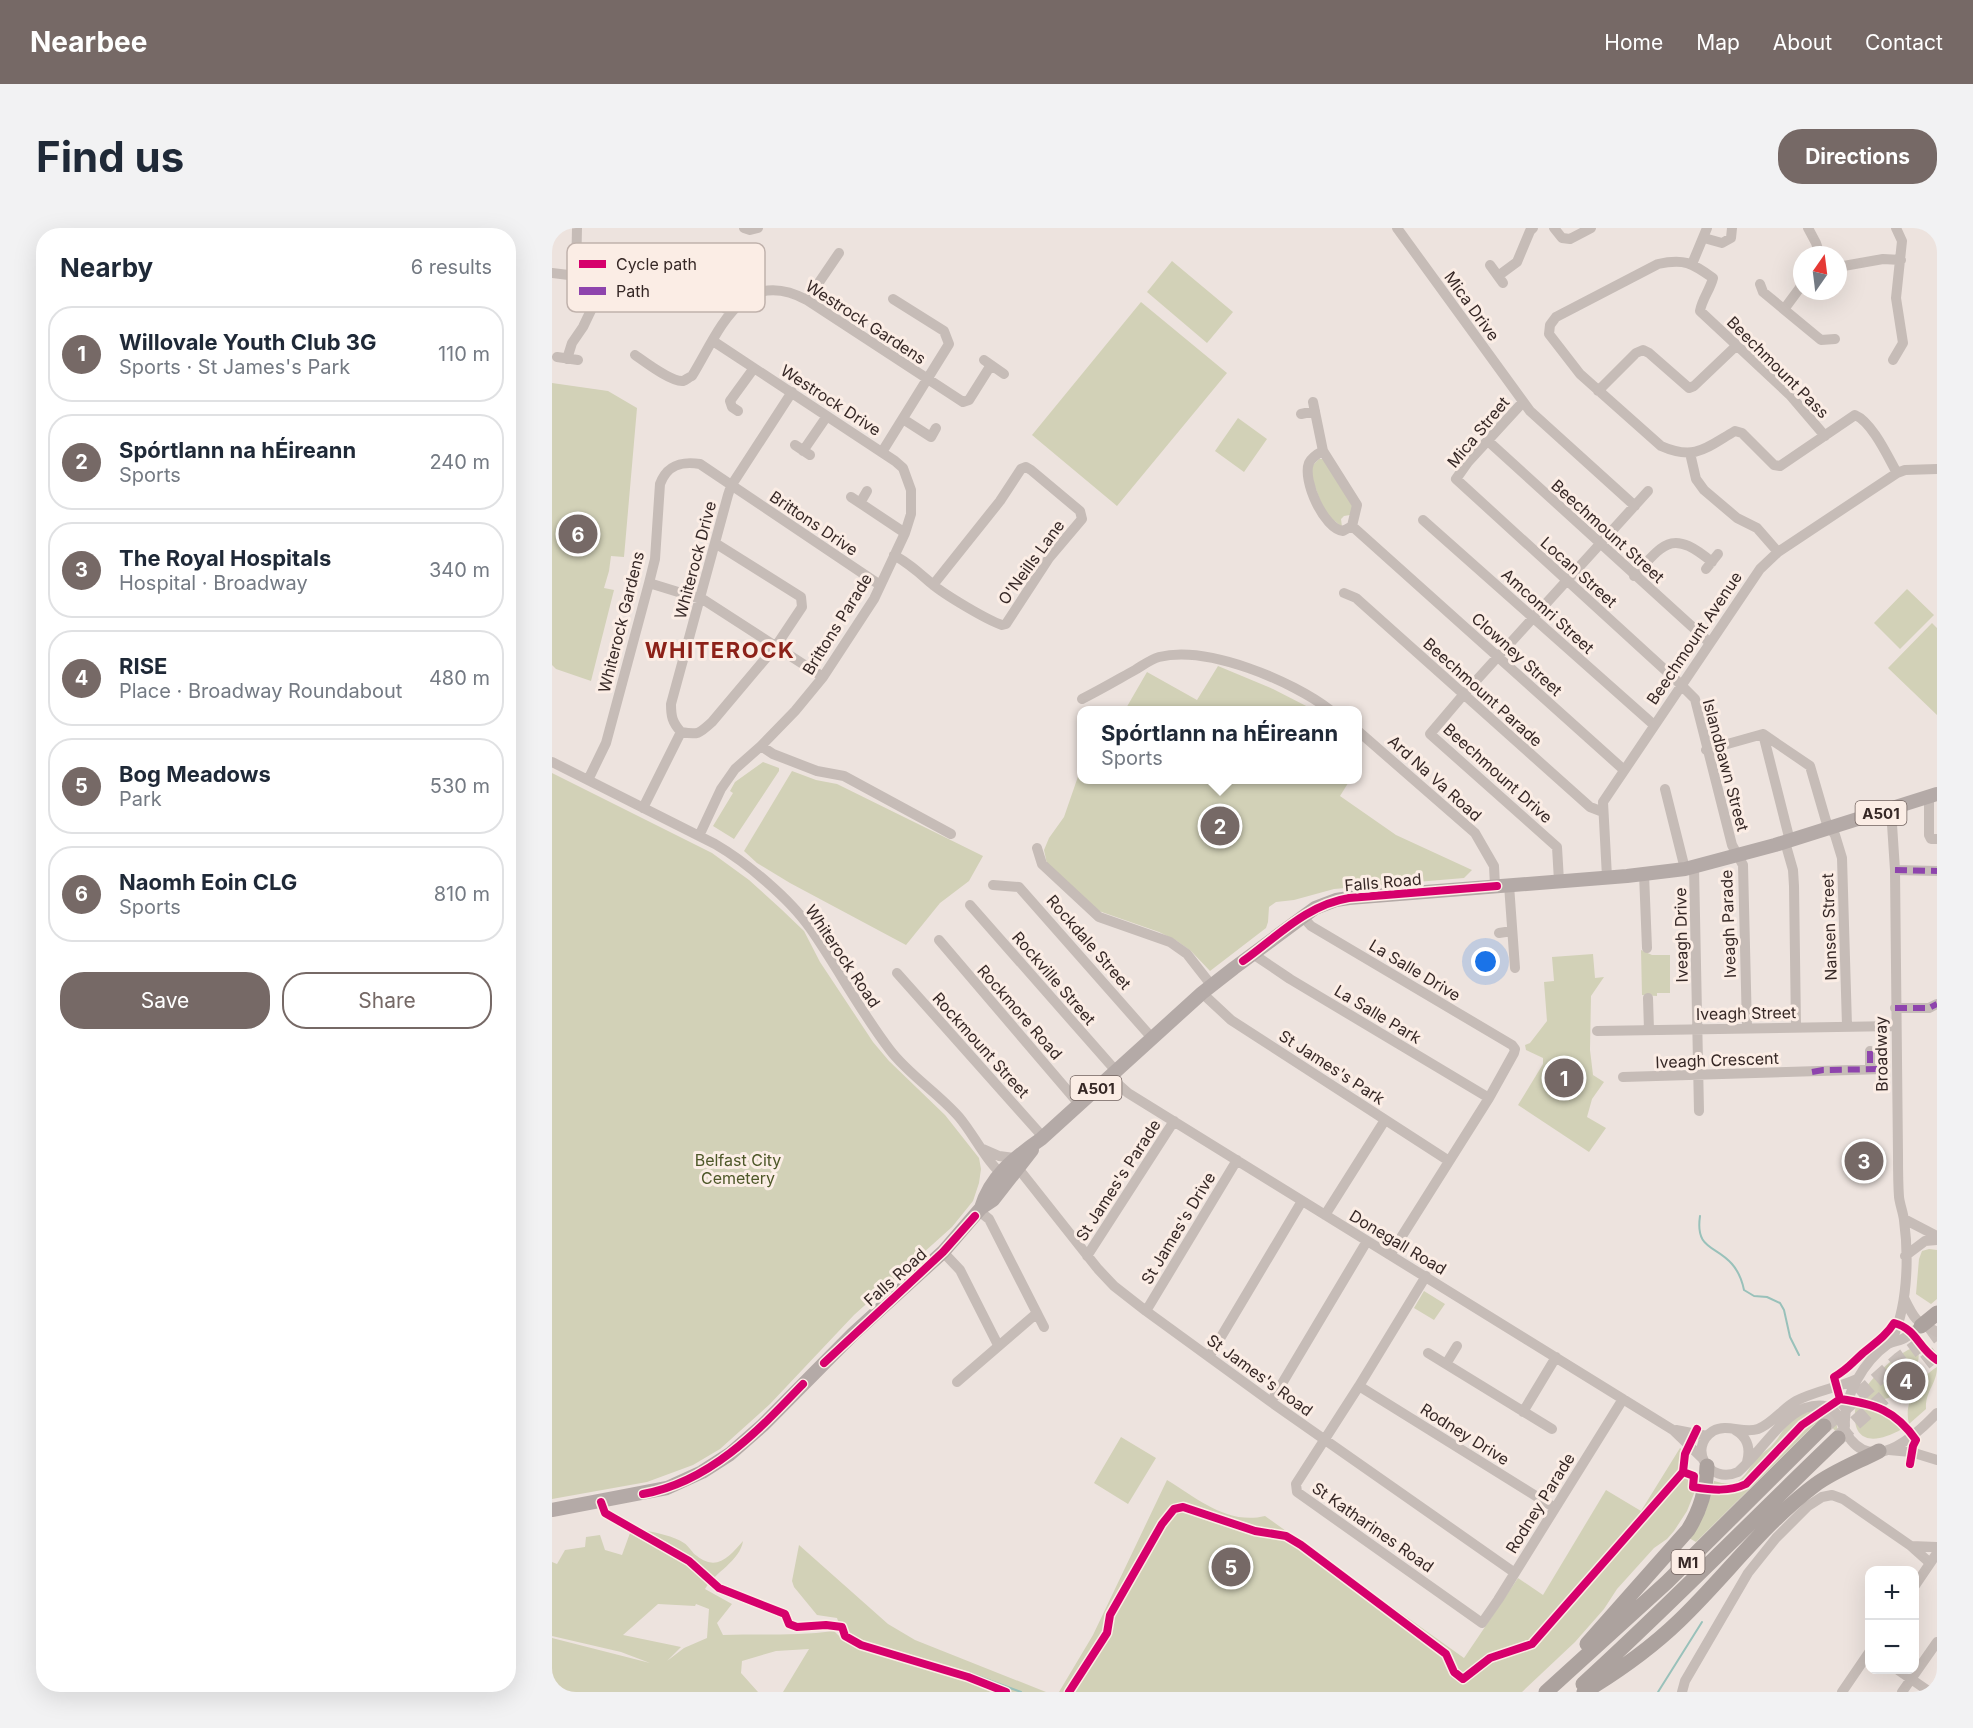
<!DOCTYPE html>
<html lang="en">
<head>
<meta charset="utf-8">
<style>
	body { margin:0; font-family:Inter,sans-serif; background:#f2f2f3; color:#1f2937 }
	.controls { position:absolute; right:18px; bottom:18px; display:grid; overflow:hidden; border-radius:12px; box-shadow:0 6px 24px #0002 }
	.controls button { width:54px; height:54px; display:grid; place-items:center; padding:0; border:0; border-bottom:2px solid #e0e1e3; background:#fff; color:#1f2937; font:30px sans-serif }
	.compass { position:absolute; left:1241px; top:18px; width:54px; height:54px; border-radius:50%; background:#fff; box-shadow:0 6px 24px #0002; rotate:14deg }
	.you { position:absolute; left:934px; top:734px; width:21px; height:21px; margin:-15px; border:4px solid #fff; border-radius:50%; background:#1a73e8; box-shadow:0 0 0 9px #1a73e833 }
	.badge { display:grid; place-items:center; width:39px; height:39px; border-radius:50%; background:#766966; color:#fff; font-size:20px; font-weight:700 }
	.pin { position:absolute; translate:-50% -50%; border:3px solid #fff; box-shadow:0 2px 6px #0006 }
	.popup { position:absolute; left:525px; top:478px; width:285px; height:78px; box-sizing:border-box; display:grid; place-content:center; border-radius:12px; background:#fff; filter:drop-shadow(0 2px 4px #0005); font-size:20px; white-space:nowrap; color:#747a83 }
	.popup b { font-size:22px; color:#1f2937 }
	.popup::after { content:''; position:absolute; left:50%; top:100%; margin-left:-12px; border:12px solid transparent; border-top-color:#fff }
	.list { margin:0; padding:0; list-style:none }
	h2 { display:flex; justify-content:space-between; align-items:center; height:78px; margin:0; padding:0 24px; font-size:26px }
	h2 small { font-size:20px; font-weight:400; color:#747a83 }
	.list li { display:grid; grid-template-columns:39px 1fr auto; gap:18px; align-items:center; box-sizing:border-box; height:96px; margin:0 12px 12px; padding:0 12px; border:2px solid #e0e1e3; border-radius:24px }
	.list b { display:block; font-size:22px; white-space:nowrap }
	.list p { margin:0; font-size:20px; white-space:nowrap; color:#747a83 }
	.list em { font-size:20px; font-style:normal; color:#747a83 }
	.actions { display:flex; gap:12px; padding:18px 24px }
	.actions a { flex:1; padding:14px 0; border:2px solid #766966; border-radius:24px; text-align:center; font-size:21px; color:#766966 }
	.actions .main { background:#766966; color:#fff }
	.map { position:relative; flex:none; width:1385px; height:1464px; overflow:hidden; border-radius:24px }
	header { display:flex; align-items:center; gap:36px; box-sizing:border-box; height:84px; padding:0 30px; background:#766966; color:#fff }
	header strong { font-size:28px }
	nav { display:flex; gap:33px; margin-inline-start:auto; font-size:21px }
	.intro { display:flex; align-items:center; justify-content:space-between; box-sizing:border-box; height:144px; padding:0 36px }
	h1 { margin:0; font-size:42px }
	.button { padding:15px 27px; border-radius:24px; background:#766966; color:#fff; font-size:21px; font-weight:700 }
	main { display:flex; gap:36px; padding:0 36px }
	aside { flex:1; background:#fff; border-radius:24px; box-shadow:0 6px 24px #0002 }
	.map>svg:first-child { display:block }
	.green { fill:#d2d1b7; fill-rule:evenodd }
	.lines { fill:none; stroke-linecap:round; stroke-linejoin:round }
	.stream { stroke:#99c1ba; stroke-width:2 }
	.highway-tunnel { stroke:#c8beb9; stroke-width:15; stroke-dasharray:15 8; stroke-linecap:butt }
	.minor { stroke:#c6bcb7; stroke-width:10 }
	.major { stroke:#b4aaa7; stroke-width:14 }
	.highway { stroke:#aca29e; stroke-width:15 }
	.quiet { stroke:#8e44ad; stroke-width:6; stroke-dasharray:12 6; stroke-linecap:butt }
	.cycleway-casing { stroke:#fbede5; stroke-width:11 }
	.cycleway { stroke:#d6006c; stroke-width:8 }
	.labels { text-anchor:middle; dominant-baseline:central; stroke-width:6; stroke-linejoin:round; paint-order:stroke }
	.shield { fill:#fbede5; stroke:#71635f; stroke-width:1.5 }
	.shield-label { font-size:15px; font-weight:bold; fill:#362826 }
	.street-label { font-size:16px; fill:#362826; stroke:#fbede5 }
	.park-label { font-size:16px; fill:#4d5728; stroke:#fbede5 }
	.district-label { font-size:22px; font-weight:bold; letter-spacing:1.5px; fill:#8c2118; stroke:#fbede5 }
	.key { fill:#fbede5; stroke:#c0b2ac; stroke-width:1.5 }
	.key-label { font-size:16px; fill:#362826 }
</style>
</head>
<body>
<header>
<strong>Nearbee</strong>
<nav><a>Home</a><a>Map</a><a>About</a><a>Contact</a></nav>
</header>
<div class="intro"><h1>Find us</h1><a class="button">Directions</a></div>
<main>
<aside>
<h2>Nearby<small>6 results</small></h2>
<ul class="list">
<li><span class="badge">1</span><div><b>Willovale Youth Club 3G</b><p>Sports · St James's Park</p></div><em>110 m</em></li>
<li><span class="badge">2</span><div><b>Spórtlann na hÉireann</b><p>Sports</p></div><em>240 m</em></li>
<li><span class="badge">3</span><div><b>The Royal Hospitals</b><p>Hospital · Broadway</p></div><em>340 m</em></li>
<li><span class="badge">4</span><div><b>RISE</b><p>Place · Broadway Roundabout</p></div><em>480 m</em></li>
<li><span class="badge">5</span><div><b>Bog Meadows</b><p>Park</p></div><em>530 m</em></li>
<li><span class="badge">6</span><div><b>Naomh Eoin CLG</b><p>Sports</p></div><em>810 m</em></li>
</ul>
<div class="actions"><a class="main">Save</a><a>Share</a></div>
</aside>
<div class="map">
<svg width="1385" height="1464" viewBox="0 0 1385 1464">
	<rect width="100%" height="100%" fill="#ede3de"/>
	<!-- green -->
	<path class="green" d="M620,33l61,51 -26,31 -60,-51z
		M589,74l86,71 -110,133 -85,-71z
		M0,155l56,8 29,17 -13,149 -13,-1 -2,15 -5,17 10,2 -23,91 -35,-12 -4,-4z
		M686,190l29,21 -23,33 -29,-21z
		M767,231h4l30,48 -3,8 -6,1 -3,3 1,8 -17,-14 -11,-29 -3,-13 2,-6z
		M1355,361l27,26 -34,34 -26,-26z
		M1380,395l5,5v87l-49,-47z
		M666,438l55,23 41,21h-189l22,-38 50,28z
		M211,534l16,6v3l-45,68 -21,-13 20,-33 -3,-2 5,-9z
		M530,537v15h268l-10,16 56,39 76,35 -8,8 -130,11 -40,11 -18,2 -7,5 -1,15 -2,6 -56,43 -19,-20 -14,-10 -18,-9 -63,-22 -49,-46 -3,-14 5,-12 15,-21z
		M240,543l24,9 21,4 146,72 -14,25 -29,22 -34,42 -116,-62 -33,-20 -13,-12z
		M0,545l160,80 37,27 32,29 23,22 16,31 53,80 16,19 56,54 34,43 2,11 -2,14 -6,18 -21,26 -98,88 -84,89 -50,45 -27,16 -46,17 -95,17z
		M1089,722l11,5h18v38h-13v3l-15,-1z
		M1041,726l2,24 9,-1 -13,19 -1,54 3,25 11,7 -12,17 -5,18 19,11 -17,24 -71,-47 25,-41v-6l-17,-8 -1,-5 5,-2 17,-22 -3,-39 10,-1 -2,-24z
		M1377,1021l8,1v49l-6,5 -15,-10 3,-35 3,-8z
		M872,1063l21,13 -11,16 -20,-12z
		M1364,1118c10,16 -10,42 -24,50 -10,6 -23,5 -33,1 15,-22 32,-40 57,-51z
		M1385,1139c0,17 -12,24 -11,42l-17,15c-6,-22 10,-46 28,-57z
		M1304,1176l28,10 18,15c-28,16 -53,15 -46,-25z
		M1268,1182c12,3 18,12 18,24l-8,-9 -15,-1 -119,118 -7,-4 16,-25 9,-32c30,9 29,-8 46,-26 5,-4 10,-7 14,-12 5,-5 7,-11 11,-15 10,-12 21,-17 35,-18z
		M569,1209l35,21 -28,46 -34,-21z
		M1128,1220l5,4 -7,22 5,4 8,-1 -2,13 6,1 -8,20 -13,20 -7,8 -13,9 -37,41 -13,20 -29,33 -53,50h-463l34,-57 74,-155c31,19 61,45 98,36l199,142 54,-80 25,17 63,-105 35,21z
		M92,1302c12,3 30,6 40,13 5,3 8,10 13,13 20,16 33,0 46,-15 -3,20 -28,31 -38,48l27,15 -15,19 6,12c37,-1 75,1 111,-4 11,12 26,19 42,21l-35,-22 -4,-12 -20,-3 -23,-28 -2,-6 7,-36 89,79 27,16 131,52h-263l26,-43 -33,2 -34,10 -1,12 17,19h-206v-54l98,25 -29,-11 -69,-16v-74l5,2 8,-14 20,-3 1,-10 14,-2 5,15 17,5 8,-22zM106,1376l37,2 1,-2 13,5 -2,29 -23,10 -17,13 14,-14 -58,-12z"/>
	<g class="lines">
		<!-- stream -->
		<path class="stream" d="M1148,988c-5,34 16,29 32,48 7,8 10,16 12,26l10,6 13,1 13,6 4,7 6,27 9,18
			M299,1408l11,6 113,33 46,17
			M1106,1464l44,-70"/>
		<!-- highway-tunnel -->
		<path class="highway-tunnel" d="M1272,1198l76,-67 37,-27
			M1286,1210l76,-67 23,-18"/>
		<!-- minor -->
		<path class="minor" d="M192,0l6,2 8,-2
			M845,0l133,183 105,95
			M1002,0l8,10 8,1 21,-11
			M1256,0l8,15 4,12
			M1152,10l18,5 9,-5 1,-10
			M1140,36l15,-36
			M938,37l13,18
			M1286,39l45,-8 18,1
			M0,45l41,5 38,18
			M24,46l1,-46
			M946,48l19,-14 13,-31 3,-3
			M123,50l56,34
			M1208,56l3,8 58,48 14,-1
			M75,65l24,-40
			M255,72l32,-47
			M1233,80l17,-23
			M83,127c10,7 36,27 48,26 3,-1 6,-4 9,-5 28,-46 50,-111 115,-76l156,102 6,-2 22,-35
			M5,129l21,3
			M15,131l5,-16 11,-16 21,-44
			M432,132l20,14
			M1341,132l10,-17 -7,-45 6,-57 -6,-13
			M1046,163l38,-38 7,-3 6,3 40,35 5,-2 42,-40
			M761,174l10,49
			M971,174l-55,60 -12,17 219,200 20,20 37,146 11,20 4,163
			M186,183l-6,-4 -2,-6 24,-33
			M749,186l14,-3
			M351,191l28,18 5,-9
			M1273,208l-35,-41 -90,-84c2,-12 10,-21 13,-33 -21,-15 -29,-20 -55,-14l-102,53 -6,8 -1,9 31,40 81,72c34,15 45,2 74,-15l7,2 32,32 6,1 75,-51c17,7 33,42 42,58
			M936,213l221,201
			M243,217l15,10
			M251,223l24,-35
			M771,223l34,54 -5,21 -9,5c-19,-2 -41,-51 -34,-68 3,-6 8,-9 14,-12z
			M330,224l67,-108 -5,-13 -51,-32
			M1138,225l6,26 8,11 33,28 20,10 21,24
			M299,269l54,36
			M308,275l7,-12
			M871,292l231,205
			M800,298l272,244
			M342,327c17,10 23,16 38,29 13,11 55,36 70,41l4,-1 43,-66 33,-39 -2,-8 -49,-41 -5,-3 -5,2 -21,32 -67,84
			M1154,341l12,-15
			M1082,348c31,-34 38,-47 78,-14
			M97,355l55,17 119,77
			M792,365l12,5 234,209 13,5
			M530,471c18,-9 35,-19 53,-29 7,-4 16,-11 24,-13 49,-12 133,24 171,53
			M806,503l117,102 19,33 1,20
			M129,504c17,3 18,2 31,-10l64,-76 26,-39 -1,-10 -86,-54
			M1211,506l27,107
			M209,518l12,8 44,17 27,5 107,58
			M1154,522l57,-16 47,32 16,55 9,14 7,23 5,168
			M0,534l163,82c31,18 75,55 95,84 28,40 50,83 80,122 18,24 48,43 69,67 16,19 27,45 47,61
			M36,552l18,-37 43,-160 6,-24 5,-75c7,-19 21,-23 40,-20l180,121
			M1113,561l20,80
			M1377,569v38l2,4h6
			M91,580l38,-76c-9,-10 -10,-16 -10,-28l57,-209 3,-9 61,-94
			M147,608l22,-47 14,-20 26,-23 34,-35 28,-34 51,-78 31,-66 6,-19v-24l-8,-22 -8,-7 -182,-120
			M1233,614l8,28 1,16 2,141
			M485,620l5,16 57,53 71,25 17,12 25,32
			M1142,639l5,244
			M1343,642l42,1
			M1092,646l3,74
			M1055,649l-4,-75 157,-233 18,-17 119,-79 8,-3 32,-1
			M1007,653l-2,-34 -127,-113 34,-40 184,-203
			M441,657l26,2 133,151
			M957,657l6,83
			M418,677l146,166
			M750,688l9,10 201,119 3,4 -1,4 -25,45 -99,157
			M947,705l13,-2
			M387,712l140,164
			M701,726l37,25 199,119
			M345,745l146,164
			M650,765l29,27 218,141
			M1096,770l1,32
			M1343,780h34l8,-4
			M1045,803l299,-5
			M1318,823v18
			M558,849l18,16 545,337 30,29
			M1071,849l261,-8
			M431,921l16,7 15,2
			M466,940l80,101 16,17 32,25 125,91 244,171
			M427,983l10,8 55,108
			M773,987l60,-95
			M1352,991l33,17
			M391,1024l17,18 38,75
			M535,1028l87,-135
			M1353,1028l20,-15 12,-1
			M874,1048l-67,110 -63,98 1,8 185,131 16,-23 125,-201
			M1352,1070c11,23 12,23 33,34
			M594,1083l91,-151
			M1338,1115c18,-33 19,-86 14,-123 -1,-8 -4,-15 -5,-23 -1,-14 -1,-28 -1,-42l-3,-285 -4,-61
			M876,1125l124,76
			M657,1129l93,-156
			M894,1136l11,-18
			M1305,1151c-20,9 -42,12 -61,22 -13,7 -24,23 -38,28 -15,5 -31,-6 -45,2 -26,17 -4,54 25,41 21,-18 43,-55 67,-64 9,-3 19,-4 27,1 10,8 11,22 19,31 26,32 66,-6 86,-27
			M405,1154l80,-69
			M807,1158l196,122
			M719,1174l96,-161
			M971,1184l33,-55
			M1293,1198c-2,-30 19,-65 43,-82 6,-3 13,-3 18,-7 5,-3 10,-8 15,-11
			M1124,1202l31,6
			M1183,1202c12,7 16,17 12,32
			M1337,1222l22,2 26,8
			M49,1274l4,11 84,48 30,27
			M1359,1318l26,1
			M1362,1359l23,-34
			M1346,1442l32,22
			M1130,1464l3,-11 63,-108 28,-35 32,-32 14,-9 10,-2 11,4 68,47 19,17
			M1290,1464l28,-41
			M1350,1464l35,-50"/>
		<!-- major -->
		<path class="major" d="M429,980c9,-31 34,-51 60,-69l161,-146 32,-25 81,-60 21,-8 13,-2 278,-22 58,-7 90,-24 162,-51
			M0,1282l115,-22 35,-16 28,-18 33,-29 90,-91 90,-82 38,-44 12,-8 39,-50"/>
		<!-- highway -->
		<path class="highway" d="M1369,1098l16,-13
			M1035,1416l101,-114c13,-21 18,-40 19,-64
			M1031,1456c87,-79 169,-164 255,-246
			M994,1464l121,-110 157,-156
			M1032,1464c33,-20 67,-44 95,-71 46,-44 84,-97 136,-136 19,-14 43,-23 64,-34"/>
		<!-- quiet -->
		<path class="quiet" d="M1343,642l42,1
			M1343,780h34l8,-4
			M1318,823v18
			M1260,844l11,-2 61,-1"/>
		<defs>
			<path id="cycleway" d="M691,733c34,-24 63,-56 106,-63l148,-12
				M272,1135l119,-111 32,-36
				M1288,1171l-6,-22c13,-7 18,-14 29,-24 12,-10 23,-17 31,-30 23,6 24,25 43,37
				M1131,1244l11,4 -1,11c19,3 36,5 53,-3l56,-59 38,-26c35,5 55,11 76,41l-3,6 -3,18
				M91,1266c67,-12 115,-63 160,-110
				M49,1274l4,11 84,48 30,27 66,26 4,10 8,3 29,-2 16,2 3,9 16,9 107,32 38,15
				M517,1464l38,-59 3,-18 52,-91 12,-15 9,-2 72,24 31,5 15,9 145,109 8,18 9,7 27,-21 42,-14 151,-172 2,-18 12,-25"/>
		</defs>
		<!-- cycleway casing -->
		<use href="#cycleway" class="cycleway-casing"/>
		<!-- cycleway -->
		<use href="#cycleway" class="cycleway"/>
	</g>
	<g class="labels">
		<!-- shield labels -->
		<g class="shield">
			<rect x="1303.5" y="573" width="51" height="24" rx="4.5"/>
			<rect x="518.5" y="848" width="51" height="24" rx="4.5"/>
			<rect x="1119.5" y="1322" width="33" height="24" rx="4.5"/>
		</g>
		<g class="shield-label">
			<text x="1329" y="585">A501</text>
			<text x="544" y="860">A501</text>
			<text x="1136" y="1334">M1</text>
		</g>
		<!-- street labels -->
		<g class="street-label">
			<text transform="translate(920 78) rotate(54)">Mica Drive</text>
			<text transform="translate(314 94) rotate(33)">Westrock Gardens</text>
			<text transform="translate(1226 139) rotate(45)">Beechmount Pass</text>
			<text transform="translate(279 172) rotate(33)">Westrock Drive</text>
			<text transform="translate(926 204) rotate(-50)">Mica Street</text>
			<text transform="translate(262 295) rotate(34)">Brittons Drive</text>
			<text transform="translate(1056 303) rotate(42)">Beechmount Street</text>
			<text transform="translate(143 332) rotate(-75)">Whiterock Drive</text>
			<text transform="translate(479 334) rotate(-54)">O'Neills Lane</text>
			<text transform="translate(1027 344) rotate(42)">Locan Street</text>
			<text transform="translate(996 383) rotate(42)">Amcomri Street</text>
			<text transform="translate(69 394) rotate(-76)">Whiterock Gardens</text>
			<text transform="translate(285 396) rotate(-58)">Brittons Parade</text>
			<text transform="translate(1142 410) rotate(-56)">Beechmount Avenue</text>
			<text transform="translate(965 426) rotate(42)">Clowney Street</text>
			<text transform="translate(931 464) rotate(42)">Beechmount Parade</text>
			<text transform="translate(1174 537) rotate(75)">Islandbawn Street</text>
			<text transform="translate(946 545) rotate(42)">Beechmount Drive</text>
			<text transform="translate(883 550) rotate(42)">Ard Na Va Road</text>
			<text transform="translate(831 654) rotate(-5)">Falls Road</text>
			<text transform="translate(1176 696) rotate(-92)">Iveagh Parade</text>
			<text transform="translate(1277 699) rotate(-92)">Nansen Street</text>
			<text transform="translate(1129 707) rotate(-91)">Iveagh Drive</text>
			<text transform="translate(537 714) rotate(49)">Rockdale Street</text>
			<text transform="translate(291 728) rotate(56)">Whiterock Road</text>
			<text transform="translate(863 742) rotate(31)">La Salle Drive</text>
			<text transform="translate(502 750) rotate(49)">Rockville Street</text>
			<text transform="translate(468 784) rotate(49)">Rockmore Road</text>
			<text transform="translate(1194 785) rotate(-1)">Iveagh Street</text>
			<text transform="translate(826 786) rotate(31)">La Salle Park</text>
			<text transform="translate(429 817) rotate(48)">Rockmount Street</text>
			<text transform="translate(1329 826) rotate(-91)">Broadway</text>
			<text transform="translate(1165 832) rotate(-2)">Iveagh Crescent</text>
			<text transform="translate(780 839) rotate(33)">St James's Park</text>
			<text transform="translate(566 952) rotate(-57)">St James's Parade</text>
			<text transform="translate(626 1000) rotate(-59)">St James's Drive</text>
			<text transform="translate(846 1014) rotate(31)">Donegall Road</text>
			<text transform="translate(343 1049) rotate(-42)">Falls Road</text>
			<text transform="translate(708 1147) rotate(36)">St James's Road</text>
			<text transform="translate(913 1206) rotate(32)">Rodney Drive</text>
			<text transform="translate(988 1275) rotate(-58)">Rodney Parade</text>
			<text transform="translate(821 1299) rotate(35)">St Katharines Road</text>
		</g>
		<!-- park labels -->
		<g class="park-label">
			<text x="186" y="932">Belfast City<tspan x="186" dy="18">Cemetery</tspan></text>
		</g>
		<!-- district labels -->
		<g class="district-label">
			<text x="168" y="422">WHITEROCK</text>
		</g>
	</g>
	<!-- legend -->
	<rect x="15" y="15" width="198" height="69" rx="9" class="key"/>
	<rect x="27" y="32" width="27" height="8" fill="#d6006c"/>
	<rect x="27" y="59" width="27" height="8" fill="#8e44ad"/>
	<g class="key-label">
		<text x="64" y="42">Cycle path</text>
		<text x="64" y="69">Path</text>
	</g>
</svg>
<div class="controls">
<button>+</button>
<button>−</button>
</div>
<svg class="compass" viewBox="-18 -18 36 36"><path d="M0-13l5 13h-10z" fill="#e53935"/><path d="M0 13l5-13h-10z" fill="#747a83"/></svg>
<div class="you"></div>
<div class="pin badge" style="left:1012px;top:850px">1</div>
<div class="pin badge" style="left:668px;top:598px">2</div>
<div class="popup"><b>Spórtlann na hÉireann</b>Sports</div>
<div class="pin badge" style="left:1312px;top:933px">3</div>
<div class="pin badge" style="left:1354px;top:1153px">4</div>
<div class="pin badge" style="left:679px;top:1339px">5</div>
<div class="pin badge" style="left:26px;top:306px">6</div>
</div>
</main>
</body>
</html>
